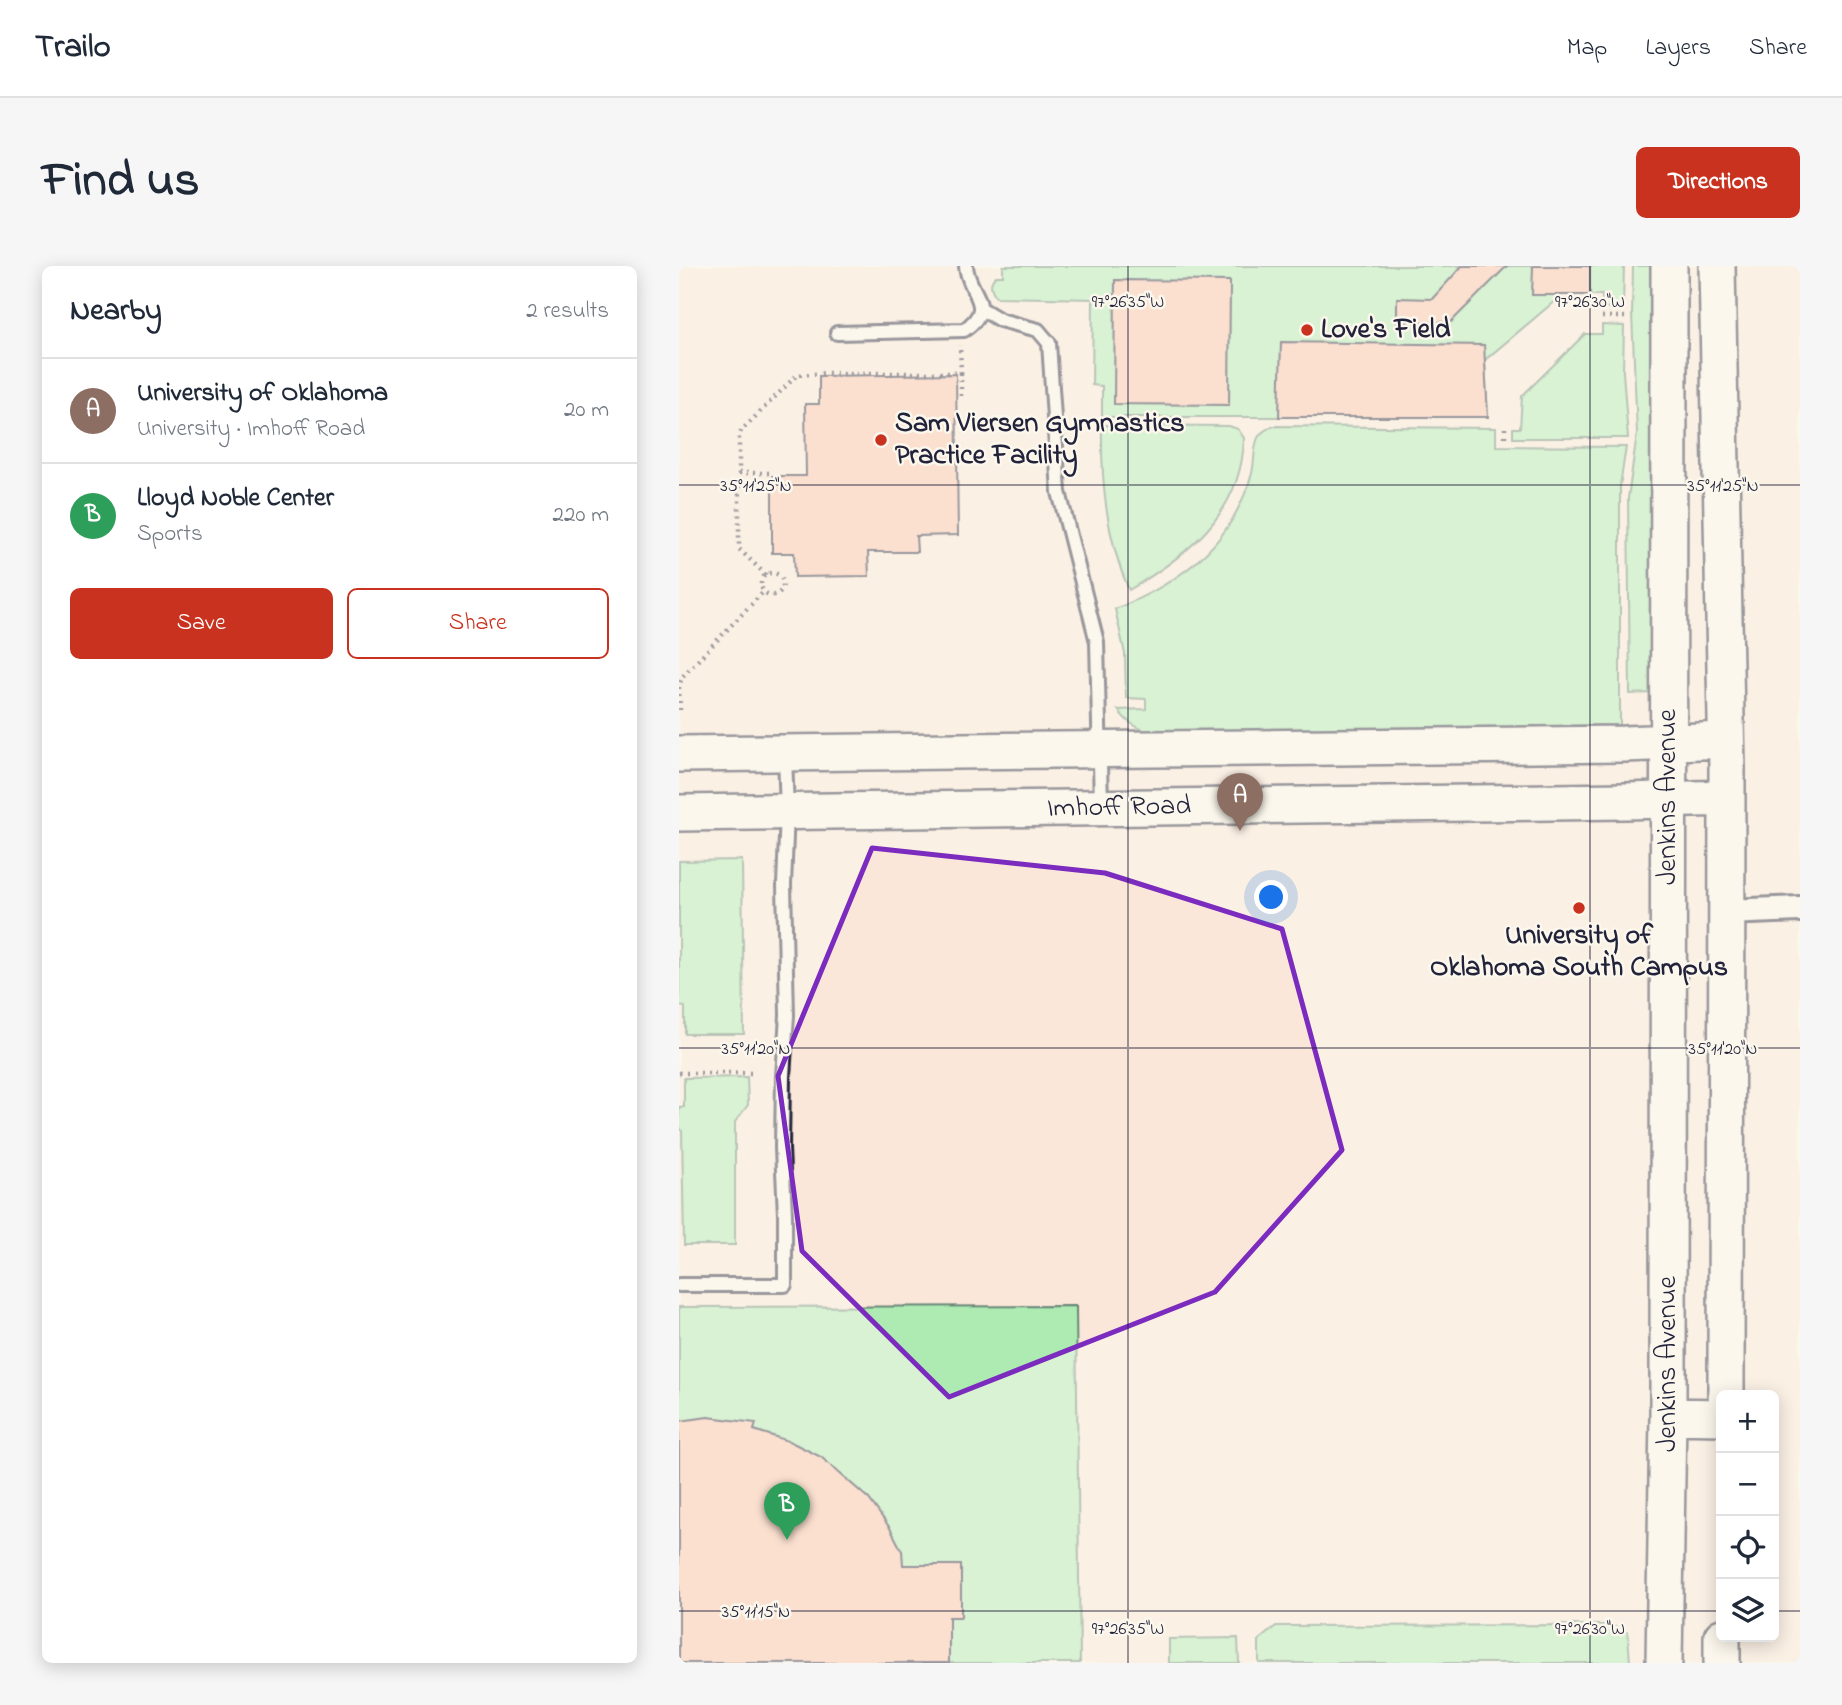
<!DOCTYPE html>
<html lang="en">
<head>
<meta charset="utf-8">
<style>
	body { margin:0; font-family:"Indie Flower",sans-serif; background:#f6f6f7; color:#1f2937 }
	.controls { position:absolute; right:21px; bottom:21px; display:grid; overflow:hidden; border-radius:10px; box-shadow:0 4px 18px #0003 }
	.controls button { width:63px; height:63px; display:grid; place-items:center; padding:0; border:0; border-bottom:2px solid #e0e1e3; background:#fff; color:#1f2937; font:35px sans-serif }
	.you { position:absolute; left:593px; top:632px; width:24px; height:24px; margin:-18px; border:5px solid #fff; border-radius:50%; background:#1a73e8; box-shadow:0 0 0 10px #1a73e833 }
	.badge { display:grid; place-items:center; width:46px; height:46px; border-radius:50%; background:#c8321e; color:#fff; font-size:23px; font-weight:700 }
	.pin { position:absolute; translate:-50% -58px; filter:drop-shadow(0 2px 4px #0008) }
	.pin::after { content:''; position:absolute; top:37px; width:24px; height:21px; background:inherit; clip-path:polygon(0 0,100% 0,50% 100%) }
	.list { margin:0; padding:0; list-style:none }
	h2 { display:flex; justify-content:space-between; align-items:center; height:91px; margin:0; padding:0 28px; font-size:30px }
	h2 small { font-size:23px; font-weight:400; color:#747a83 }
	.list li { display:grid; grid-template-columns:46px 1fr auto; gap:21px; align-items:center; box-sizing:border-box; height:105px; padding:0 28px; border-top:2px solid #e0e1e3 }
	.list b { display:block; font-size:26px; white-space:nowrap }
	.list p { margin:0; font-size:23px; white-space:nowrap; color:#747a83 }
	.list em { font-size:23px; font-style:normal; color:#747a83 }
	.actions { display:flex; gap:14px; padding:21px 28px }
	.actions a { flex:1; padding:16px 0; border:2px solid #c8321e; border-radius:10px; text-align:center; font-size:24px; color:#c8321e }
	.actions .main { background:#c8321e; color:#fff }
	.icon { flex:none; width:38px; height:38px; fill:none; stroke:currentColor; stroke-width:2; stroke-linecap:round; stroke-linejoin:round }
	.map { position:relative; flex:none; width:1121px; height:1397px; overflow:hidden; border-radius:10px }
	header { display:flex; align-items:center; gap:42px; box-sizing:border-box; height:98px; padding:0 35px; background:#fff; border-bottom:2px solid #e0e1e3 }
	header strong { font-size:33px }
	nav { display:flex; gap:38px; margin-inline-start:auto; font-size:24px }
	.intro { display:flex; align-items:center; justify-content:space-between; box-sizing:border-box; height:168px; padding:0 42px }
	h1 { margin:0; font-size:49px }
	.button { padding:18px 32px; border-radius:10px; background:#c8321e; color:#fff; font-size:24px; font-weight:700 }
	main { display:flex; gap:42px; padding:0 42px }
	aside { flex:1; background:#fff; border-radius:10px; box-shadow:0 4px 18px #0003 }
	.map>svg:first-child { display:block }
	.built { fill:#fbe7d9; fill-rule:evenodd }
	.green { fill:#adebb3; stroke:#688677; stroke-width:2 }
	.building { fill:#fac3ae; stroke:#22223b; stroke-width:2 }
	.lines { fill:none; stroke-linecap:round; stroke-linejoin:round }
	.lane-casing { stroke:#22223b; stroke-width:18 }
	.street-casing { stroke:#22223b; stroke-width:30 }
	.secondary-casing { stroke:#22223b; stroke-width:40 }
	.path { stroke:#22223b; stroke-width:4.5; stroke-dasharray:2 5; stroke-linecap:butt }
	.lane { stroke:#fbf7ec; stroke-width:12 }
	.street { stroke:#fbf7ec; stroke-width:24 }
	.secondary { stroke:#fbf7ec; stroke-width:35 }
	.marked { fill:none; stroke:#7b2cbf; stroke-width:5; stroke-linejoin:round }
	.ticks { fill:none; stroke:#22223b; stroke-width:2; stroke-opacity:0.45 }
	.poi-dot { fill:#c8321e; stroke:#fbf7ec; stroke-width:2.5 }
	.labels { text-anchor:middle; dominant-baseline:central; stroke-width:5; stroke-linejoin:round; paint-order:stroke }
	.poi-label { font-size:28px; font-weight:bold; fill:#22223b; stroke:#fbf7ec; text-anchor:start }
	.street-label { font-size:28px; fill:#22223b; stroke:#fbf7ec }
	.ticks-label { font-size:18px; text-anchor:middle; fill:#22223b; stroke:#fbf7ec; stroke-width:5; stroke-linejoin:round; paint-order:stroke }
</style>
</head>
<body>
<header>
<strong>Trailo</strong>
<nav><a>Map</a><a>Layers</a><a>Share</a></nav>
</header>
<div class="intro"><h1>Find us</h1><a class="button">Directions</a></div>
<main>
<aside>
<h2>Nearby<small>2 results</small></h2>
<ul class="list">
<li><span class="badge" style="background:#8d6e63">A</span><div><b>University of Oklahoma</b><p>University · Imhoff Road</p></div><em>20 m</em></li>
<li><span class="badge" style="background:#2e9e5b">B</span><div><b>Lloyd Noble Center</b><p>Sports</p></div><em>220 m</em></li>
</ul>
<div class="actions"><a class="main">Save</a><a>Share</a></div>
</aside>
<div class="map">
<svg width="1121" height="1397" viewBox="0 0 1121 1397">
	<rect width="100%" height="100%" fill="#fbf7ec"/>
	<filter id="ink" filterUnits="userSpaceOnUse"><feTurbulence type="fractalNoise" baseFrequency=".0143" numOctaves="2"/><feDisplacementMap in="SourceGraphic" scale="14" xChannelSelector="R" yChannelSelector="G"/><feConvolveMatrix kernelMatrix="1 2 1 2 8 2 1 2 1" color-interpolation-filters="sRGB"/></filter>
	<g filter="url(#ink)">
		<!-- built -->
		<path class="built" d="M0,0h1121v1397h-1121zM1042,1129h53v242h-53z"/>
		<!-- green -->
		<path class="green" d="M324,0h621l-1,43 -21,-2v-12h-40l-77,65 3,57h-386v-31l-10,-1 1,-86 -97,-2c-5,-8 -8,-14 0,-21h7z
			M954,0h20l-1,427 -22,1 -2,-196 9,-64 -5,-120z
			M923,59l22,1 -1,46 5,66h-115v-10h7l2,-32 63,-62h17z
			M423,159l127,1 9,3 6,9c-2,75 -56,117 -115,152 -23,-52 -28,-109 -27,-165z
			M593,160l224,2v18l130,1 -6,39v239l-470,8c-14,-6 -24,-11 -32,-23l28,-1v-10l-20,-1 -1,-44 -10,-45c45,-18 93,-47 118,-91 8,-14 15,-30 19,-45 3,-11 1,-28 7,-37 3,-5 9,-7 13,-10z
			M63,594l2,174h-59v-27l-6,-1v-145z
			M68,811l1,28 -13,17v123h-51l-2,-114 -3,-5v-19h5v-29z
			M397,1040l4,357h-401v-356z
			M927,1359l15,4 7,4 2,30h-371v-23l17,-14z
			M559,1372l1,25h-70v-24z"/>
		<!-- building -->
		<path class="building" d="M783,0h45l-56,56h-54v-24l35,1z
			M854,0h57v29h-58z
			M436,14l115,1 -1,124 -115,-1z
			M602,76l203,3 4,72h-209z
			M277,108l2,161 -42,1 1,16h-49l1,24 -74,1 -1,-24h-22v-77h34l-1,-72h14v-28z
			M29,1151l48,6 -2,7 37,12 30,15 48,42 21,29 12,23 1,14h58v52h-12v46h-270v-242z"/>
		<g class="lines">
			<defs>
				<path id="lane" d="M301,42l20,12 38,10 11,13 10,149 38,150 4,162
					M158,67l127,-3c34,-24 4,-36 2,-64
					M0,1019h106v-70l-3,-67 1,-71 4,-62 -3,-130 3,-73 -2,-58"/>
				<path id="street" d="M1047,646l74,-3"/>
				<path id="secondary" d="M1038,0l10,503 -1,626
					M0,488l945,-10 102,-4
					M0,547l947,-12 101,-3
					M989,1150l53,1
					M985,1397l4,-247 1,-1150
					M1043,1397v-26"/>
			</defs>
			<!-- lane casing -->
			<use href="#lane" class="lane-casing"/>
			<!-- street casing -->
			<use href="#street" class="street-casing"/>
			<!-- secondary casing -->
			<use href="#secondary" class="secondary-casing"/>
			<!-- path -->
			<path class="path" d="M923,51h25
				M282,107v26
				M826,162v14
				M60,207h33
				M82 318a11 11 0 1 1 22 0a11 11 0 1 1-22 0Z
				M87,309l-27,-26v-113l2,-5 56,-56 30,-2h134l-1,-28
				M1,444l-1,-24 3,-9 82,-86
				M0,807h75"/>
			<!-- lane -->
			<use href="#lane" class="lane"/>
			<!-- street -->
			<use href="#street" class="street"/>
			<!-- secondary -->
			<use href="#secondary" class="secondary"/>
		</g>
	</g>
	<!-- marked area -->
	<path d="M0 0H1121V1397H0ZM193,582l233,25 177,56 60,221 -127,142 -266,105 -147,-146 -24,-175z" fill="#fbf7ec" fill-opacity=".55" fill-rule="evenodd"/>
	<path class="marked" d="M193,582l233,25 177,56 60,221 -127,142 -266,105 -147,-146 -24,-175z"/>
	<!-- ticks -->
	<path class="ticks" d="M449,0v1397M911,0v1397M0,219h1121M0,782h1121M0,1345h1042M1095,1345h26"/>
	<!-- markers -->
	<g class="poi-dot">
		<circle cx="628" cy="64" r="7"/>
		<circle cx="202" cy="174" r="7"/>
		<circle cx="900" cy="642" r="7"/>
	</g>
	<g class="labels">
		<!-- poi labels -->
		<g class="poi-label">
			<text x="642" y="64">Love's Field</text>
			<text x="216" y="158">Sam Viersen Gymnastics<tspan x="216" dy="32">Practice Facility</tspan></text>
			<text x="900" y="670" text-anchor="middle">University of<tspan x="900" dy="32">Oklahoma South Campus</tspan></text>
		</g>
		<!-- street labels -->
		<g class="street-label">
			<text transform="translate(989 531) rotate(-90)">Jenkins Avenue</text>
			<text transform="translate(440 542) rotate(-1)">Imhoff Road</text>
			<text transform="translate(989 1098) rotate(-90)">Jenkins Avenue</text>
		</g>
	</g>
	<g class="ticks-label">
		<text x="449" y="41">97°26'35"W</text>
		<text x="911" y="41">97°26'30"W</text>
		<text x="77" y="225">35°11'25"N</text>
		<text x="1044" y="225">35°11'25"N</text>
		<text x="77" y="788">35°11'20"N</text>
		<text x="1044" y="788">35°11'20"N</text>
		<text x="77" y="1351">35°11'15"N</text>
		<text x="449" y="1368">97°26'35"W</text>
		<text x="911" y="1368">97°26'30"W</text>
	</g>
</svg>
<div class="controls">
<button>+</button>
<button>−</button>
<button><svg class="icon" aria-label="locate" viewBox="0 0 24 24"><circle cx="12" cy="12" r="6"/><path d="M12 2v4M12 18v4M2 12h4M18 12h4"/></svg></button>
<button><svg class="icon" aria-label="layers" viewBox="0 0 24 24"><path d="M12 4l9 5-9 5-9-5zM3 14l9 5 9-5"/></svg></button>
</div>
<div class="you"></div>
<div class="pin badge" style="left:561px;top:565px;background:#8d6e63">A</div>
<div class="pin badge" style="left:108px;top:1274px;background:#2e9e5b">B</div>
</div>
</main>
</body>
</html>
